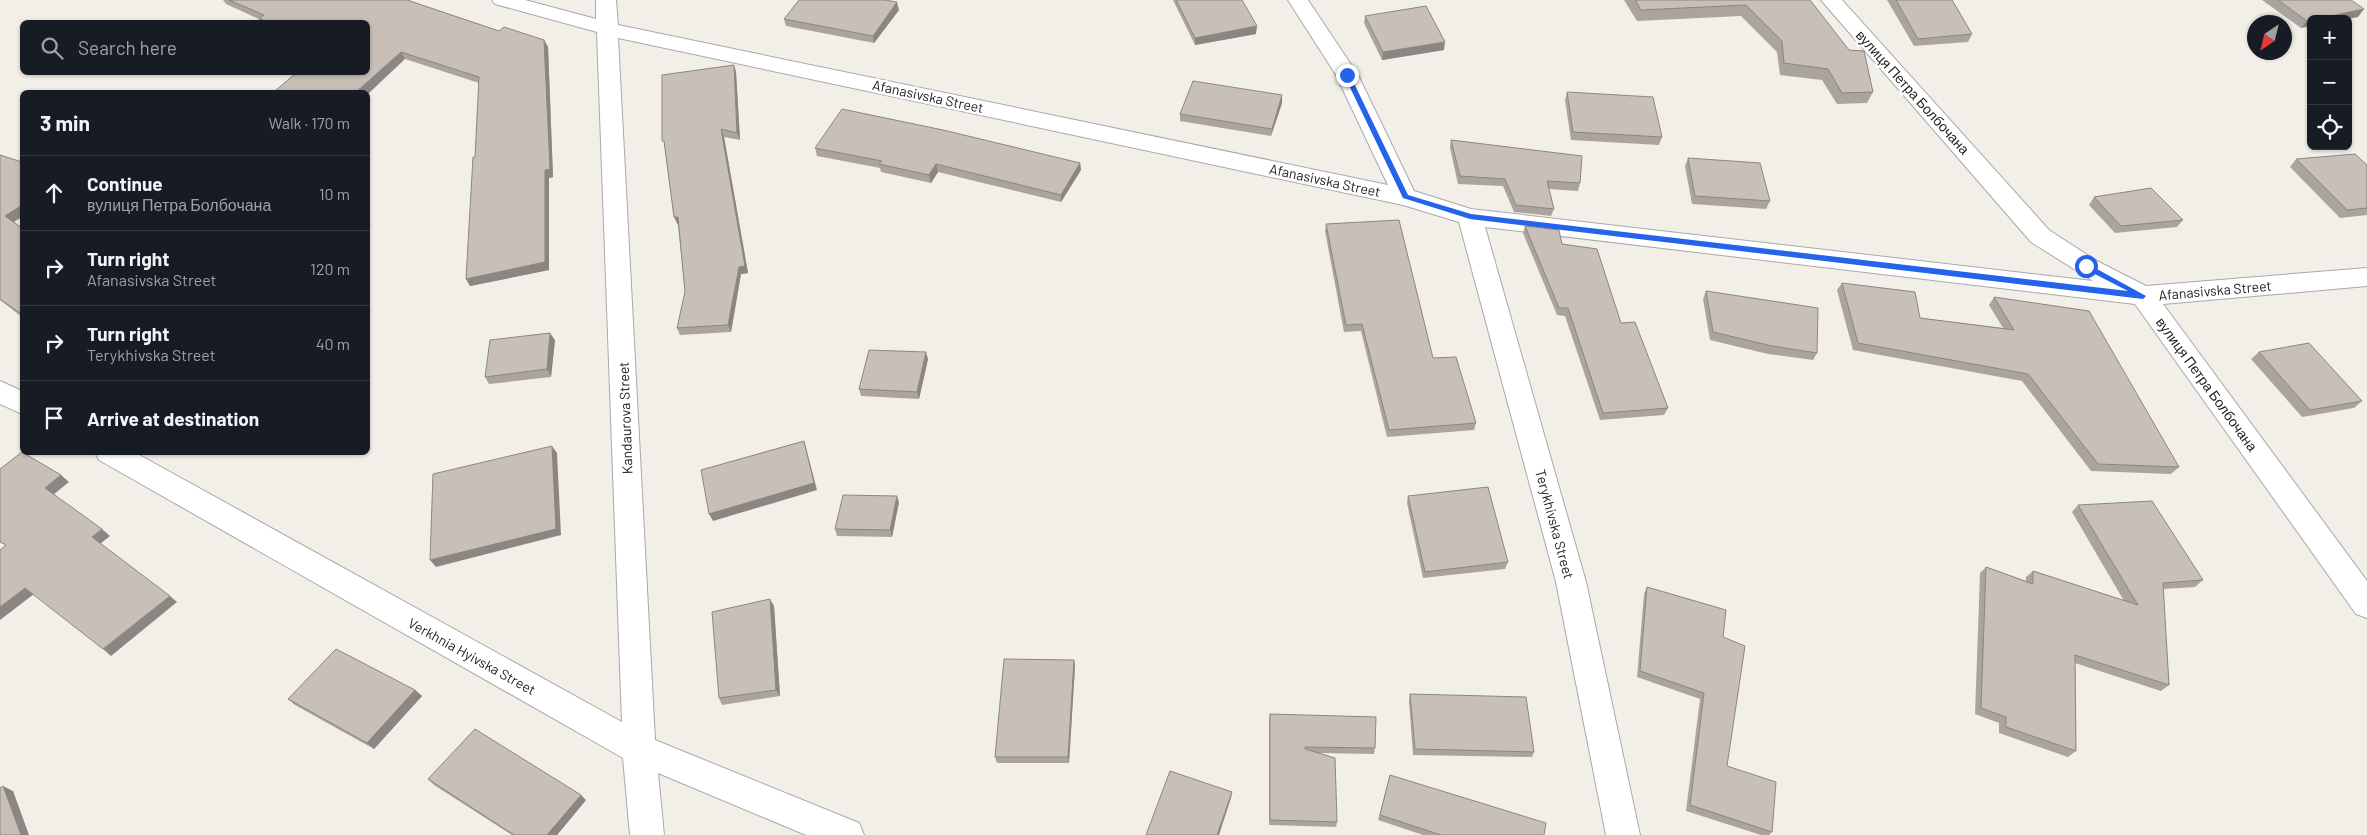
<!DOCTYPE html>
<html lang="en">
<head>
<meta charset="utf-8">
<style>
	body { margin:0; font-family:Barlow,sans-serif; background:#20242c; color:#f1f3f6 }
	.controls { position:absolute; right:15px; top:15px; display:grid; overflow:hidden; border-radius:8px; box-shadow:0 1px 4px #0004 }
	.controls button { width:45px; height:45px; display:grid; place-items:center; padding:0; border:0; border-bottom:1px solid #363941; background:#171b24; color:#f1f3f6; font:25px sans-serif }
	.compass { position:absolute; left:2247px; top:15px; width:45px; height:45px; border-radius:50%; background:#171b24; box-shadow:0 1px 4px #0004; rotate:215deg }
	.stop { position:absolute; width:15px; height:15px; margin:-11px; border:4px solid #2563eb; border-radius:50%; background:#fff }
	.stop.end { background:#2563eb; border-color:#fff; box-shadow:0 1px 5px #0008 }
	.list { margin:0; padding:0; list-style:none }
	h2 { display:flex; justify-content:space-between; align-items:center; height:65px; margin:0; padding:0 20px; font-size:21px }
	h2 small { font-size:16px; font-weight:400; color:#9ea1a6 }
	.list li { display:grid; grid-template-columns:32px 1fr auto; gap:15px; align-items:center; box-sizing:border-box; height:75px; padding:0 20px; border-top:1px solid #363941 }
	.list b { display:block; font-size:19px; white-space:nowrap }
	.list p { margin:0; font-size:16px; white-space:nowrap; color:#9ea1a6 }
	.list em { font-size:16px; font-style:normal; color:#9ea1a6 }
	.icon { flex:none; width:28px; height:28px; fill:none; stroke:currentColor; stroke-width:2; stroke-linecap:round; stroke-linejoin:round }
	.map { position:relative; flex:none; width:2367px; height:835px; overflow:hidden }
	.search { position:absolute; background:#171b24; box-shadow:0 1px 4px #0004; left:20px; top:20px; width:350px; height:55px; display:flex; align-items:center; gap:12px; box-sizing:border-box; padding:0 18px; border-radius:8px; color:#9ea1a6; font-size:19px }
	.panel { position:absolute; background:#171b24; box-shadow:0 1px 4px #0004; left:20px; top:90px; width:350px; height:365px; border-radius:8px }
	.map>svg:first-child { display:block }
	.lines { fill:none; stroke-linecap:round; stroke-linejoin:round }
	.street-casing { stroke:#a9a9a9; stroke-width:2 }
	.street { fill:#fff; fill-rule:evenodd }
	.wall { fill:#aba49e }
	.shaded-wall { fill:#8b8681 }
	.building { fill:#c7bfb8; stroke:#8b8681 }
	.route { fill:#2563eb }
	.labels { text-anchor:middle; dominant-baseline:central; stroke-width:5; stroke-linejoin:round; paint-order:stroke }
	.street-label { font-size:14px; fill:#222; stroke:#fff }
</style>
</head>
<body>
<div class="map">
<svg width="2367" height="835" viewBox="0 0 2367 835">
	<rect width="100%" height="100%" fill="#f2efe9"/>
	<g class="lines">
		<defs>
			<path id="street" d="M492,0h33l71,19v-19h20l2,25 770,160 -52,-110 -48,-75h20l50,75 56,116 57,18 622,72 -62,-39 -210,-242h21l207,230 46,30 51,26 221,-18v18l-204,18 204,277v37l-11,-4 -221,-310 -650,-77 101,355 54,253h-34l-50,-253 -97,-360 -56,-17 -785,-167 37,702 204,83 5,12h-58l-148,-62 6,62h-34l-7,-77 -524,-298 -4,-8h39l488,270 -25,-690 -102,-28z
				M0,381l22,10v23l-22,-10z"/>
		</defs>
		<!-- street casing -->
		<use href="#street" class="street-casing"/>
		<!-- street -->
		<use href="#street" class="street"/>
	</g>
	<!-- wall -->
	<path class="wall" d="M223,0h184l92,31 45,9 4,7 5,130 -4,1v92l-79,16 -4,-7 9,-122 4,-74 -74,-24 -37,-37h-107l-2,-3 -33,-15z
		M1173,0h69l14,34 -61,11z
		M1624,0h186l63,92 -6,11 -30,1 -15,-24 -42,-5 -3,-23 -36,-36 -104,5z
		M1887,0h65l20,34 -4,8 -54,4z
		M2262,0h89l7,17 -11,2h-36l-10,9z
		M899,10l-25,33 -88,-17 -2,-7z
		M1365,16l79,34 -62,10 -18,-37z
		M734,65l2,7 4,68 -16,-3 24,136 -7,1 -10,58 -51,3 -3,-7 8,-36 -7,-67 -4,-8 -9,-68z
		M1567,92l95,45 -3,8 -88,-5 -6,-40z
		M1282,95v8l-11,33 -91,-15v-7z
		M1451,140l129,43 -2,8 -29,-2 5,20 -3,7 -37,-4 -11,-26 -45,-2 -8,-36z
		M815,148l265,15 1,7 -20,32 -123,-30 -7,11 -50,-11 -1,-4 -63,-12z
		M0,155l14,67 8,6v89l-22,-17z
		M1688,158l82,43 -4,8 -74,-5 -7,-38z
		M2296,159l71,6v50l-27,3 -50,-51z
		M2094,197l89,23 -6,7 -62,6 -26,-28z
		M1326,224l107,134 43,65 -2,7 -87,7 -26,-106 -17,1 -19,-101z
		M1525,226l37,18 59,79 47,85 -4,7 -64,5 -35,-104 -8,-1 -34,-82z
		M1842,283l78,35 83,10 -14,-23 5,-8 185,170 -8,7 -80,-3 -69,-90 -169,-31 -16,-60z
		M1706,291l111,62 -4,7 -45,-6 -58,-14 -7,-41z
		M555,340l-4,37 -62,7 -4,-7z
		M2259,352l103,49 -8,7 -52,9 -51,-58z
		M928,359l-9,40 -58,-3 -2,-7z
		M1408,496l100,66 -3,7 -82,9 -16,-75z
		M899,502l-7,35 -55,-1 -2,-7z
		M2078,505l125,75 -8,7 -32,2 6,96 -8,6 -86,-28 1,88 -8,6 -69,-24v-10l-24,-9 5,-141 6,-6 40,14v-4l7,-6 91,30 -52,-89z
		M1647,587l76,50 4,129 45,66 -3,3h-8l-75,-24 14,-112 -63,-22 7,-83z
		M774,606l6,90 -58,9 -3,-7z
		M1074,660l1,6 -6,97h-72l-2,-6z
		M415,690l7,6 -48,53 -79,-44 -7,-6z
		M1410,694l124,58 -2,5 -119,-2 -4,-54z
		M1270,714l105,34 -1,6 -55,-1 18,69 -1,5 -67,-2v-105z
		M1390,775l154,60h-121l-45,-15z
		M428,779l158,21 -29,35h-45l-78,-50z"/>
	<!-- shaded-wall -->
	<path class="shaded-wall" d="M897,2l2,8 -25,33 -1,-7z
		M2364,9l-6,8 -11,2h-30z
		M2311,20v6l-10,2 6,-7z
		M1257,26l-1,8 -61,11v-7z
		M544,40l4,7 5,130 -4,1v92l-79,16 -4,-7z
		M1445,42l-1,8 -62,10 1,-8z
		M401,52l4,7 -37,35v-2h-12z
		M734,65l2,7 4,68 -3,-7z
		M1282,95v8l-11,33 1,-7z
		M721,129l3,8 24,136 -7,1 -10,58 -3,-7 11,-58z
		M1080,163l1,7 -20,32v-7z
		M936,164l2,8 -7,11 -2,-8z
		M22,205v12l-10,6 -7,-7z
		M674,217h4l3,7 -3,1z
		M550,333l5,7 -4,37 -4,-8z
		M926,352l2,7 -9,40 -2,-7z
		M804,441l2,7 11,42 -104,31 -4,-7z
		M552,446l5,7 4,82 -125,32 -6,-7z
		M61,475l8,7 -16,13 -8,-7z
		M897,496l2,6 -7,35 -2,-7z
		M102,529l8,7 -10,8 -8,-7z
		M25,588l9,6 -34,26v-13z
		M170,596l7,6 -66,54 -8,-7z
		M770,599l4,7 6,90 -4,-6z
		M1074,660l1,6 -6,97 -1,-6z
		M415,690l7,6 -48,53 -7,-6z
		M3,786l10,5 16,44h-8z
		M1232,792l-1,6 -12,37h-2z
		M581,795l5,5 -29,35h-10z"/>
	<!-- building -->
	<path class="building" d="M229,0h178l92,31 5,-4 40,13 6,129 -5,1v92l-79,17 7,-122h2l4,-80 -78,-25 -45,40h-82l23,-20h71v-50h-98l-11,-3 5,-4z
		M799,0h86l12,2 -24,34 -89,-17z
		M1176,0h66l15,26 -62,12z
		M1635,0h175l39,50 15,1 9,41 -31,1 -14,-24 -44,-6 -2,-22 -36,-36 -105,5z
		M1896,0h56l20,34 -54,5z
		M2278,0h73l13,9 -47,10h-6v1l-4,1z
		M1426,6l19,36 -62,10 -18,-36z
		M734,65l3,68 -16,-4 24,137 -6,1 -11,58 -51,3 8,-36 -7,-75h-4l-10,-76h-2v-66z
		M1193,81l89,14 -10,34 -92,-15z
		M1567,92l86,5 9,40 -89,-5z
		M842,109l101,21 137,33 -19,32 -125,-31 -7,11 -50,-11 3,-3 -67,-13z
		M1451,140l131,16 -2,27 -33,-2 7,28 -38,-4 -11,-26 -45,-3z
		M2355,154l12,11v43l-20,2 -51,-51z
		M0,155l22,7v43l-17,11 17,12v86l-5,-3 -17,-12z
		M1688,158l72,5 10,38 -75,-5z
		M2151,188l32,32 -62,6 -27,-29z
		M1399,220l34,138 23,-1 20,66 -87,7 -27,-106 -16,1 -20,-101z
		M1525,226l34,4 3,14 35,5 24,74 14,-1 33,86 -65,5 -35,-105h-9z
		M1842,283l73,9 5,26 94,12 -20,-33 95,14 90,156 -81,-3 -70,-90 -170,-31z
		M1706,291l112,17 -1,45 -45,-7 -59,-14z
		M550,333l-3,36 -62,8 5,-37z
		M2309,343l53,58 -52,9 -51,-58z
		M869,350l57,2 -9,40 -58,-3z
		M804,441l10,42 -105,31 -8,-44z
		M552,446l4,83 -126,31 3,-86z
		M22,452l39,23 -16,13 57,41 -10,8 78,59 -67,53 -78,-61 -25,19v-57l6,-5 -6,-3v-73z
		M1488,487l20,75 -83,10 -17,-76z
		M843,495l54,1 -7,34 -55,-1z
		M2152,501l51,79 -40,3 6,102 -94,-30 1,96 -70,-24v-10l-25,-9 5,-141 47,17v-13l105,34 -60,-100z
		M1647,587l79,23 -3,27 22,9 -18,120 49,16 -4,50 -82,-27 14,-112 -64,-22z
		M770,599l6,91 -57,8 -7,-86z
		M336,649l79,41 -48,53 -79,-44z
		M1004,659l70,1 -6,97h-73z
		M1410,694l116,3 8,55 -119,-3z
		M1270,714l106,3 -1,31 -70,-1v2l30,9 2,64 -67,-2z
		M475,729l106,66 -34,40h-33l-86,-56z
		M1170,771l62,21 -15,43h-71z
		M1390,775l156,48 -2,12h-103l-61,-20z
		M3,786l18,49h-21v-47z"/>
	<!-- route -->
	<path class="route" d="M1347,73l3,2 58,120 63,19 657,77 -45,-23v-4l3,-1 60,33 -3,3 -673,-80 -67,-21 -59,-123z"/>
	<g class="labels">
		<!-- street labels -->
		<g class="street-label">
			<text transform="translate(1913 92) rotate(48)">вулиця Петра Болбочана</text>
			<text transform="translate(928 96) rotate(12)">Afanasivska Street</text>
			<text transform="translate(1325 180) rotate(12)">Afanasivska Street</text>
			<text transform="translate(2215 290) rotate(-5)">Afanasivska Street</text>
			<text transform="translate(2207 384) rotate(54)">вулиця Петра Болбочана</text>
			<text transform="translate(625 418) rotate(-92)">Kandaurova Street</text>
			<text transform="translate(1555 524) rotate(75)">Terykhivska Street</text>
			<text transform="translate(472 656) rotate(29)">Verkhnia Hyivska Street</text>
		</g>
	</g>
</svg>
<div class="controls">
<button>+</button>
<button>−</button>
<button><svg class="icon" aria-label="locate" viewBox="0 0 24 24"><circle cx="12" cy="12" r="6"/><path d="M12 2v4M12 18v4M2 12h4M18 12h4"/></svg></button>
</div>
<svg class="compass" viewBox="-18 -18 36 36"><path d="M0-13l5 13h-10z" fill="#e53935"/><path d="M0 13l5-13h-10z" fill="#9ea1a6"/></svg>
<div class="stop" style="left:2086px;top:266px"></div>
<div class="stop end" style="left:1347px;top:75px"></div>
<div class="search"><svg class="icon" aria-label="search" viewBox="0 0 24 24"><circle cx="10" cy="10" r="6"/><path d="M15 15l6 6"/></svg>Search here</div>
<section class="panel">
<h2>3 min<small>Walk · 170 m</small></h2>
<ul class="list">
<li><svg class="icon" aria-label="ahead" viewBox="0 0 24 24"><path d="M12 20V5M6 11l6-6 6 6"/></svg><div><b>Continue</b><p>вулиця Петра Болбочана</p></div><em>10 m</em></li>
<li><svg class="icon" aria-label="right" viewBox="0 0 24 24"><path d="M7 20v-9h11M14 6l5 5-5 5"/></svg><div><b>Turn right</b><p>Afanasivska Street</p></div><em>120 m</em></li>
<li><svg class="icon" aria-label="right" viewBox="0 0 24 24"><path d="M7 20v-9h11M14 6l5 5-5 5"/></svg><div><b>Turn right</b><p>Terykhivska Street</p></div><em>40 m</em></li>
<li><svg class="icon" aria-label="arrive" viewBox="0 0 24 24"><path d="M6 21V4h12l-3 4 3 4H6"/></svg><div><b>Arrive at destination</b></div></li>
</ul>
</section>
</div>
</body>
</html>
